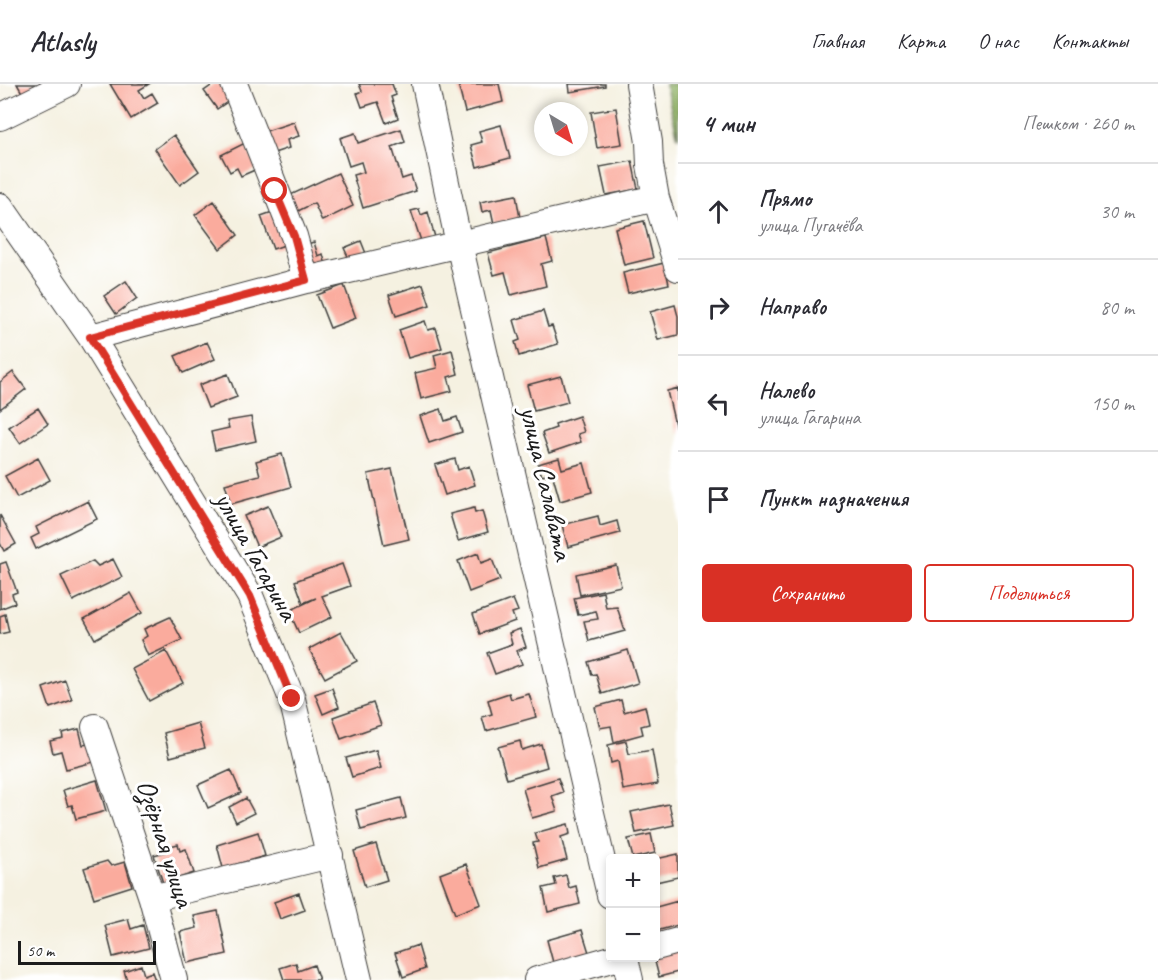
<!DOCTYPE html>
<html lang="ru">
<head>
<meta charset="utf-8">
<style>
	body { margin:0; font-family:Caveat,sans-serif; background:#f7f7f7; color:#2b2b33 }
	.controls { position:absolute; right:18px; bottom:18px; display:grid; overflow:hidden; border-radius:6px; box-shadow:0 3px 9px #0003 }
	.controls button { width:54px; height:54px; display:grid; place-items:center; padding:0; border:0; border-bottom:2px solid #e1e1e2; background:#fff; color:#2b2b33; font:30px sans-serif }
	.compass { position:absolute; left:534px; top:18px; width:54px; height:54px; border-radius:50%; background:#fff; box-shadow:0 3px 9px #0003; rotate:142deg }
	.scale { position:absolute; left:18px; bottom:15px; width:138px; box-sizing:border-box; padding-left:6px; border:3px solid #1c1c1c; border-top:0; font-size:16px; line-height:21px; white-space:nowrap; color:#1c1c1c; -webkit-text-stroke:4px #fff; paint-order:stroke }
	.stop { position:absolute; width:18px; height:18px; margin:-14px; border:4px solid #d93025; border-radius:50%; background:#fff }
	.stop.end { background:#d93025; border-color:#fff; box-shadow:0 2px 6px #0008 }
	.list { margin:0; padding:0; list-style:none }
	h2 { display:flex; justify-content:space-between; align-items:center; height:78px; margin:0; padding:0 24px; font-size:26px }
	h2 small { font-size:20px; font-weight:400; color:#7c7c81 }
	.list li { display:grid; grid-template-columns:39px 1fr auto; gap:18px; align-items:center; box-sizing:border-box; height:96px; padding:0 24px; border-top:2px solid #e1e1e2 }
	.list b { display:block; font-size:22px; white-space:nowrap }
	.list p { margin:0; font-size:20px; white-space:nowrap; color:#7c7c81 }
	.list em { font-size:20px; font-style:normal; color:#7c7c81 }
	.actions { display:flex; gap:12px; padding:18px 24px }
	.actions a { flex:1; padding:14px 0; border:2px solid #d93025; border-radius:6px; text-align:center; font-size:21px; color:#d93025 }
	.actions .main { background:#d93025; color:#fff }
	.icon { flex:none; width:33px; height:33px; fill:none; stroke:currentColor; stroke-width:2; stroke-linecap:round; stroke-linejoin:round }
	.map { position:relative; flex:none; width:678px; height:896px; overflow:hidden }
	header { display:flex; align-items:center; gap:36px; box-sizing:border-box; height:84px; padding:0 30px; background:#fff; border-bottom:2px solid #e1e1e2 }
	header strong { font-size:28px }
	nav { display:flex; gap:33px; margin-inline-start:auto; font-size:21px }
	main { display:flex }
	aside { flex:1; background:#fff }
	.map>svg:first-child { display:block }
	.forest { fill:#8eb065; stroke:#556640; stroke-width:1.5 }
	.building { fill:#faab9d }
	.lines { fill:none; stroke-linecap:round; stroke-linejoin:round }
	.minor-casing { stroke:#3d3c3a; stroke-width:28 }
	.minor { stroke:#fff; stroke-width:26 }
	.route { stroke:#d93025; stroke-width:8 }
	.labels { text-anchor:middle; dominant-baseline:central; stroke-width:6; stroke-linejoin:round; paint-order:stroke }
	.street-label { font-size:28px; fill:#1c1c1c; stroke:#fff }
</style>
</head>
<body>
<header>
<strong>Atlasly</strong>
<nav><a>Главная</a><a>Карта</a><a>О нас</a><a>Контакты</a></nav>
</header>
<main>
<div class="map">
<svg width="678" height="896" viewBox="0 0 678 896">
	<rect width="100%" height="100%" fill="#fff"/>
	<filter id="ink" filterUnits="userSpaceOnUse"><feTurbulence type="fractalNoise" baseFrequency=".0167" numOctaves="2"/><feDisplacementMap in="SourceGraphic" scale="12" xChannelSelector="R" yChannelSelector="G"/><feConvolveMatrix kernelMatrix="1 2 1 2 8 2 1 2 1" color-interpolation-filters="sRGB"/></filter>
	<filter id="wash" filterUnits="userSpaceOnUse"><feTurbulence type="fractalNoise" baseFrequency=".008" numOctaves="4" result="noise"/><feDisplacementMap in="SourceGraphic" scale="24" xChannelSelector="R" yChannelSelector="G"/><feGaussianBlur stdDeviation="1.35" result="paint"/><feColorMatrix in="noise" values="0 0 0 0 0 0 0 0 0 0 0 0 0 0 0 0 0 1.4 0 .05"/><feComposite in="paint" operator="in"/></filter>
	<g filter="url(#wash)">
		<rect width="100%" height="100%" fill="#f5f1e1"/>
		<!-- forest -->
		<path class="forest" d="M665,0h13v54z"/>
		<g id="blocks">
			<!-- building -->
			<path class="building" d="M17,0h30l-23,12z
				M110,0h39l-10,6 5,8 8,-5 6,10 -27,16z
				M214,0h6l10,16 -13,9 -13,-18z
				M359,0h33l4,11 -5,2 7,21 -12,5 -8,-21 -16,5 -5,-14 5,-2z
				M458,0h41l4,18 -38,10z
				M569,0h36v2l-35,6z
				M616,24l6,36 -25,4 -6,-36z
				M294,38l5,14 -12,4 2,8 -18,6 -8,-22z
				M501,41l9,33 -33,9 -6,-22 11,-3 -3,-11z
				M401,45l4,13 -13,5 10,32 9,-3 5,15 -53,17 -10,-33 11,-3 -3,-10 -12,4 -9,-28 15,-5 3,10z
				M174,51l25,36 -19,14 -25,-36z
				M245,59l12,26 -16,7 -4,-8 -7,4 -9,-17z
				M632,77l6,28 -32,6 -6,-28z
				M338,89l15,33 -31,15 -8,-18 -20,10 -8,-16z
				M516,111l4,23 -26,6 -3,-14 -9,2 -2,-10z
				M214,117l24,34 -18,14 -25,-34z
				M419,125l2,6 7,-3 8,29 -14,3 -11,-33z
				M278,126l12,33 -17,6 -12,-33z
				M644,137l9,37 -29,7 -9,-37z
				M546,154l6,23 -11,3 5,22 -35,9 -6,-23 -11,3 -6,-22z
				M361,157l6,15 -16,7 -7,-15z
				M314,158l4,14 5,-2 4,15 -18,6 -9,-29z
				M664,179l5,21 -41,9 -5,-20z
				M126,197l11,17 -21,16 -12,-18z
				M423,200l7,21 -34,11 -7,-21z
				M344,201l12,33 -26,10 -13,-33z
				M675,221l3,11v19l-20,5 -8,-28z
				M543,227l5,16 4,-1 6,18 -39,12 -4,-14 5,-2 -6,-20z
				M425,237l3,9 8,-2 6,20 -34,10 -9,-28z
				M207,258l8,17 -32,14 -8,-17z
				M452,266l6,24 -10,3 4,14 -31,8 -6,-26 22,-5 -3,-13z
				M13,288l13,17 -26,20v-27z
				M228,290l9,23 -29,11 -9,-23z
				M561,292l7,26 -34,9 -7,-26z
				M678,304v45h-1l-10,-42z
				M38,324l10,16 -28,19 -11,-16z
				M441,325l4,12 12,-4 5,15 -33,11 -9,-27z
				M579,332l5,16 -6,2 3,8 -32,11 -7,-20 14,-5 -1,-4z
				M251,333l5,24 -41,9 -4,-18 18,-4 -2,-7z
				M282,370l9,33 -60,17 -6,-20 35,-9 -4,-14z
				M38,374l12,22 -33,18 -12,-22z
				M559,374l3,11 22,-6 8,29 -32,9 -8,-28 -10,3 -4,-12z
				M455,375l3,11 11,-4 6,19 -30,10 -10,-30z
				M392,385l17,70 -25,6 -16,-71z
				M88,417l9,18 -61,30 -5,-11 8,-4 -3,-7z
				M268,422l13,31 -24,10 -13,-31z
				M474,424l1,5 7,-2 6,21 -30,9 -8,-27z
				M0,431l16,29 -12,7 -4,-8z
				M598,432l2,10 17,-5 3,12 -52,14 -6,-22z
				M478,469l3,10 11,-4 8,21 -31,12 -11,-31z
				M113,475l9,18 -49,24 -12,-25 32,-15 5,5z
				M6,478l11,30 -5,2 3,9 -15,6v-45z
				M342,480l8,22 -28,10 10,21 -33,16 -10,-22 27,-13 -13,5 -8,-22z
				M616,481l5,21 -41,9 -4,-21z
				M603,508l3,16 11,-1 8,24 -36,10 -5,-20 14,-2 -2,-8 -18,4 -4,-17z
				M131,509l11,20 -47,26 -11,-20z
				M513,515l5,12 -6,2 3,8 -35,13 -7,-20z
				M5,530l4,18 -9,2v-18z
				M170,533l12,23 -34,16 -7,-16 6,-4 -3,-7z
				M520,545l6,18 -9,4 5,13 -27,10 -8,-21 25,-9 -3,-11z
				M341,548l16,29 -32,17 -16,-29z
				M628,566l10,33 -36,11 -6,-20 -4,1 -4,-13z
				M166,567l17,32 -34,18 -17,-32z
				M65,596l7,20 -22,8 -7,-20z
				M332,604l7,19 -16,7 -8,-20z
				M509,609l2,6 18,-5 7,23 -50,14 -4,-14 10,-3 -4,-14z
				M621,616l3,12 21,-6 4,18 -8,2 2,8 -29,8 -3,-16 -11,2 -5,-21z
				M373,619l8,22 -40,14 -8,-22z
				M198,639l7,25 -35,9 -6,-24z
				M79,645l4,16 6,-1 5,18 -28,7 -5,-18 -8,2 -3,-12 13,-3 -1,-5z
				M520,657l2,9 19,-6 6,23 -40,12 -9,-32z
				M626,657l3,13 23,-4 6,34 -35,6 -5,-29 -7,2 -3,-18z
				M376,666l5,18 -29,9 -6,-19z
				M231,686l10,23 -33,15 -10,-23z
				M558,694l5,14 -11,4 5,15 -25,7 -9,-29z
				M97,696l9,31 -30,8 -4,-14 -4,1 -5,-16z
				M246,714l8,15 -18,9 -7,-15z
				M401,714l5,20 -45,12 -5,-20z
				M669,720l5,21 -38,8 -5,-21z
				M568,740l2,10 -9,3 6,23 -28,8 -6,-25 5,-1 -3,-9z
				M258,748l7,24 -42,12 -6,-23z
				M651,750l4,19 -22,5 -5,-19z
				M178,760l2,7 6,-2 8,24 -31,10 -9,-28 14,-4 -1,-4z
				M376,760l11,36 -22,7 -11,-36z
				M678,770v23l-22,5v-23z
				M107,777l4,5 14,-4 7,24 -38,12 -10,-30z
				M466,780l15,40 -26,10 -15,-40z
				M566,791l3,13 7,-2 4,18 -32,8 -5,-24 13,-3 -2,-7z
				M299,809l6,17 -25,9 -6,-17z
				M678,817v24l-22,6v-24z
				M218,827l9,43 -40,9 -7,-31 17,-4 -3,-12z
				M128,835l3,10 12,-4 6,23 -36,9 -8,-32z
				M582,846l9,29 -36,11 -8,-30z
				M418,861l7,24 -22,8 -8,-24z
				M678,864v24l-19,5 -5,-19z
				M296,879l2,8 16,-6 5,15h-35l-4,-12z
				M141,881l3,10 8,-3 3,8h-28l-3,-9z"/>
		</g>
	</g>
	<g filter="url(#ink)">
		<use href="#blocks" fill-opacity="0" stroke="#3d3c3a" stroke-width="1.5"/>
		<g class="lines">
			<defs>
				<path id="minor" d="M234,0l60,152 12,44
					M425,0l34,160 151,651
					M639,0l10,58 1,23 6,33 22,70
					M0,33l67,-33
					M0,122l91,131 159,259 42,103 67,281
					M91,253l215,-57 350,-82
					M95,643l57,171 22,82
					M152,814l178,-43
					M656,863l22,-6
					M625,874l5,22
					M537,896l78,-22"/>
			</defs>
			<!-- minor casing -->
			<use href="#minor" class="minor-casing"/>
			<!-- minor -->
			<use href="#minor" class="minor"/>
		</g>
	</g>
	<g class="lines" filter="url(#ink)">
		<!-- route -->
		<path class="route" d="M275,107l19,45 12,44 -216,57 160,259 42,103"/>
	</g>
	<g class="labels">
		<!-- street labels -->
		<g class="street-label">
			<text transform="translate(547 399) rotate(77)">улица Салавата</text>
			<text transform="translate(257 472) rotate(61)">улица Гагарина</text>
			<text transform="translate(166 759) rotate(72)">Озёрная улица</text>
		</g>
	</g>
</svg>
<div class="controls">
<button>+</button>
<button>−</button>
</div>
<svg class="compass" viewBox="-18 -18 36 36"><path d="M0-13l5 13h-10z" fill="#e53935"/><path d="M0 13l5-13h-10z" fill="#7c7c81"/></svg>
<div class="scale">50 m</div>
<div class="stop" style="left:275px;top:107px"></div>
<div class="stop end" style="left:292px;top:615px"></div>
</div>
<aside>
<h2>4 мин<small>Пешком · 260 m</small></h2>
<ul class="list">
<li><svg class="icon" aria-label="ahead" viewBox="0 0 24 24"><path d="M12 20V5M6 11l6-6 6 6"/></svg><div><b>Прямо</b><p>улица Пугачёва</p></div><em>30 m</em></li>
<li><svg class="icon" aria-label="right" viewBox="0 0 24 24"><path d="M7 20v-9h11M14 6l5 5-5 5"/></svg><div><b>Направо</b></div><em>80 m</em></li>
<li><svg class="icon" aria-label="left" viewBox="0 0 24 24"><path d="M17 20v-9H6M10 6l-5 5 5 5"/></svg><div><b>Налево</b><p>улица Гагарина</p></div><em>150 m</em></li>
<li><svg class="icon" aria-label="arrive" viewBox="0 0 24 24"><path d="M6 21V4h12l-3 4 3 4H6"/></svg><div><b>Пункт назначения</b></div></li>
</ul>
<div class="actions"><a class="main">Сохранить</a><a>Поделиться</a></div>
</aside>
</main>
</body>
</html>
